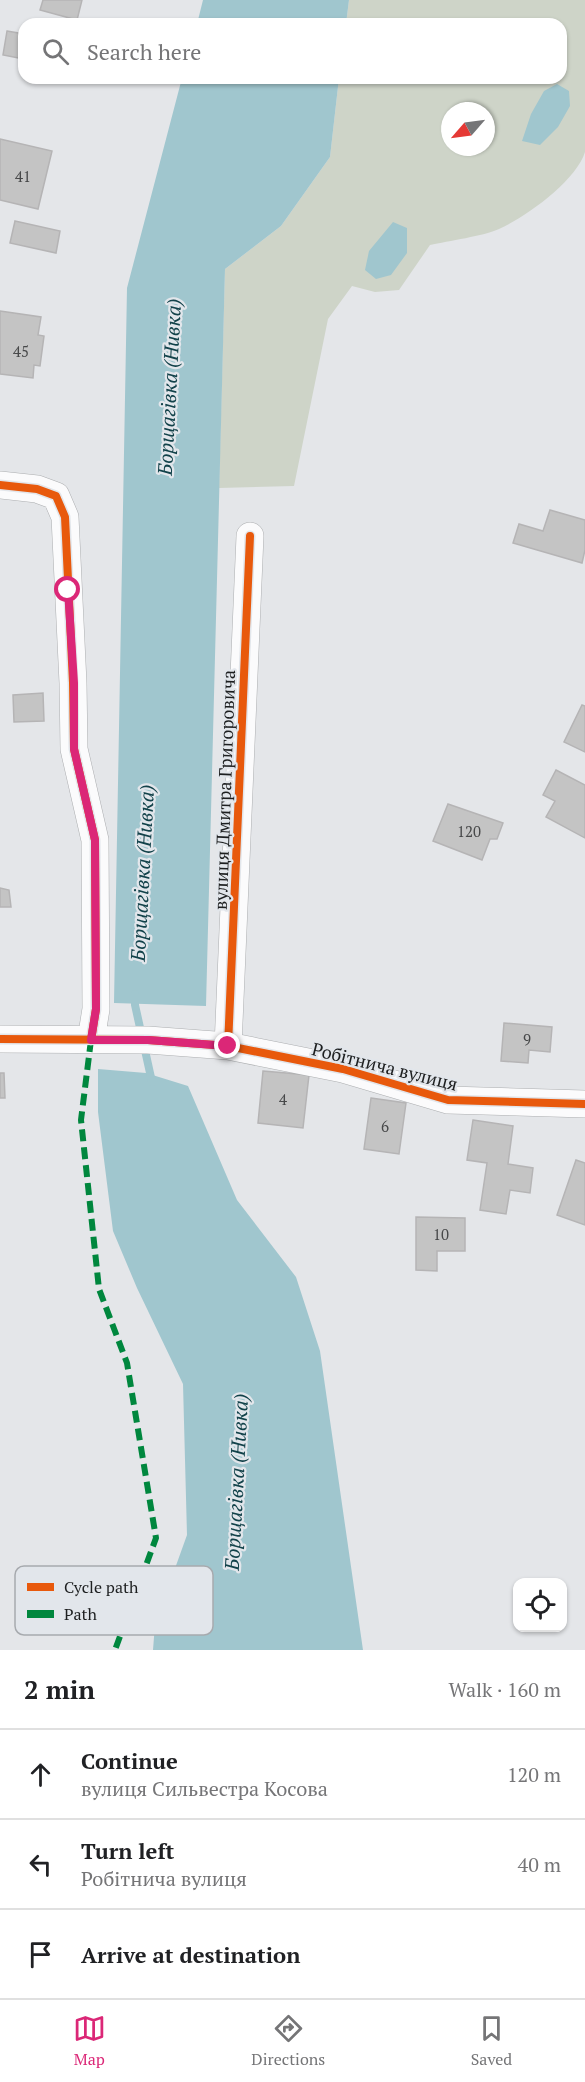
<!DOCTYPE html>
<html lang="en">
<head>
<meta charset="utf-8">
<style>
	body { margin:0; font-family:"PT Serif",serif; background:#f2f2f2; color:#202124 }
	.controls { position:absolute; right:18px; bottom:18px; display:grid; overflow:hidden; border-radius:12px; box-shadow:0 2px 4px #0004 }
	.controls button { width:54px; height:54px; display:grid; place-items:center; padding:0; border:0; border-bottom:2px solid #e0e0e0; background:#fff; color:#202124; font:30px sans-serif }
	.compass { position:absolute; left:441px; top:102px; width:54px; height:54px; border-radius:50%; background:#fff; box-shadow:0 2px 4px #0004; rotate:242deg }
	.stop { position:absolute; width:18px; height:18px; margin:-14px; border:4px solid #db2777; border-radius:50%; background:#fff }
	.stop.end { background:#db2777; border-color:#fff; box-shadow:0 2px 6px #0008 }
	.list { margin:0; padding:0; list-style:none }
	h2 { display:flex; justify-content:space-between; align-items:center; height:78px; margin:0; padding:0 24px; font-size:26px }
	h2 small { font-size:20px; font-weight:400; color:#757577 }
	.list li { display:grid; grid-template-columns:39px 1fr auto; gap:18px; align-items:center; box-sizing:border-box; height:90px; padding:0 24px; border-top:2px solid #e0e0e0 }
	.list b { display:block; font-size:22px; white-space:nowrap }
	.list p { margin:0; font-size:20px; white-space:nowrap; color:#757577 }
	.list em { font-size:20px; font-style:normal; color:#757577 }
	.icon { flex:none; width:33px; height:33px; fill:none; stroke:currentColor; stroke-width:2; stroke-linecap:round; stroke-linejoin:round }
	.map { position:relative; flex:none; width:585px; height:1650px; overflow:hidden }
	.search { position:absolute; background:#fff; box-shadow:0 2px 4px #0004; left:18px; right:18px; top:18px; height:66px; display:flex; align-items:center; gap:15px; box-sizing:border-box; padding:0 21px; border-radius:18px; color:#757577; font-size:22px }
	.sheet { height:348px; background:#fff }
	nav { display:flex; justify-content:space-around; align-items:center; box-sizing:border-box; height:84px; border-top:2px solid #e0e0e0; background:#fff; font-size:16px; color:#757577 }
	nav a { display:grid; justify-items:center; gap:3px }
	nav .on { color:#db2777 }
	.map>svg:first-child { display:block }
	.green { fill:#ced4c8; fill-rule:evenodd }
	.water { fill:#a0c6ce }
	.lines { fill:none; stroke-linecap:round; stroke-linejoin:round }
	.stream { stroke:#a0c6ce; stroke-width:8 }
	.building { fill:#c4c4c4; stroke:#b5b4b5; stroke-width:1.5 }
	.minor-casing { stroke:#acaeb0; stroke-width:28 }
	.minor { stroke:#fbfbfc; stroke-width:27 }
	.quiet { stroke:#00873e; stroke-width:6; stroke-dasharray:12 6; stroke-linecap:butt }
	.cycleway-casing { stroke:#e2e6eb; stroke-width:11 }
	.cycleway { stroke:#e8590c; stroke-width:8 }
	.route { stroke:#db2777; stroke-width:8 }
	.labels { text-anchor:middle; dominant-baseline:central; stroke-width:4.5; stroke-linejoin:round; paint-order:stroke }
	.number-label { font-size:15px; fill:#474849 }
	.street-label { font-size:18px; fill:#1d1f20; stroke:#e2e6eb }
	.water-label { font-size:20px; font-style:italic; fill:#12424a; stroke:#e2e6eb }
	.key { fill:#e2e6eb; stroke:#a7aaae; stroke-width:1.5 }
	.key-label { font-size:16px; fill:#1d1f20 }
</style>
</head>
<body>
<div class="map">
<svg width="585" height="1650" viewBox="0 0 585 1650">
	<rect width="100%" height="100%" fill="#e4e6e9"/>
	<!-- green -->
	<path class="green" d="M349,0h236v152c-9,29 -59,65 -86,77 -15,7 -51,12 -69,16l-31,45 -24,2 -23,-6 -24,33 -34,167 -75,2 6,-219 56,-43 49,-69 9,-79h222v-54h-215zM450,111h36v36h-36z"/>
	<!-- water -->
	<path class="water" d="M203,0h146l-3,24h-149z
		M182,78h157l-9,79 -49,69 -56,43 -19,737 -92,-3 13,-715z
		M557,84l12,7 1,15 -12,21 -18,18 -18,-4 9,-27 13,-23z
		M393,222l14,6v25l-16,22 -15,4 -11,-9 4,-19z
		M98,1069l48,4 42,13 49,114 59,77 24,74 43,299h-210l2,-26 32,-89 -4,-151 -46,-96 -24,-57 -15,-119z"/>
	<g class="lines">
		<!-- stream -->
		<path class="stream" d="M135,994v11l17,77"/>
	</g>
	<!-- building -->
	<path class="building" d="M43,0h39l-5,20 -37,-10z
		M7,31l17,3v25l-21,-4z
		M0,139l52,12 -14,58 -38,-9z
		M15,221l45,10 -4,22 -46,-10z
		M0,311l41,6 -3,18 6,1 -4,30 -6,-1 -1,13 -33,-4z
		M550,510l35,10v30l-3,13 -69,-20 6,-19 24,7z
		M43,693l1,28 -30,1 -1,-27z
		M582,705l3,1v46l-21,-10z
		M556,770l29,15v53l-39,-21 9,-16 -12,-6z
		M448,804l55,19 -6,16h-7l-8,21 -49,-19z
		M0,888l9,2 2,17h-11z
		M504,1023l48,4 -2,25 -21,-2 -1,13 -27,-2z
		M263,1071l46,4 -6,53 -45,-5z
		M0,1073h4l1,25h-5z
		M371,1098l35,5 -7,51 -35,-5z
		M473,1120l40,6 -5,38 25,4 -3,25 -20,-3 -4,24 -26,-4 7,-47 -20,-3z
		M576,1160l9,3v62l-28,-10z
		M416,1217l49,1v33h-28v20l-21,-1z"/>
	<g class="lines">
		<defs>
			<path id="minor" d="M0,485l37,4 19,7 9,21 8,166 1,66 21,91 1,169 -5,31
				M0,1039l148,1 80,6 115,23 105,31 137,4
				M228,1046l22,-510"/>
		</defs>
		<!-- minor casing -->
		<use href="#minor" class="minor-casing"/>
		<!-- minor -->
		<use href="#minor" class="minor"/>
		<!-- quiet -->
		<path class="quiet" d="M91,1040l-10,80 18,169 28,74 29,175 -41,112"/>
		<defs>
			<path id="cycleway" d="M0,485l37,4 19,7 9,21 8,166 1,66 21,91 1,169 -5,31
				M0,1039l148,1 80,6 115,23 105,31 137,4
				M228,1046l22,-510"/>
		</defs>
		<!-- cycleway casing -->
		<use href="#cycleway" class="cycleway-casing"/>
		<!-- cycleway -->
		<use href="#cycleway" class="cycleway"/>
	</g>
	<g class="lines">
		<!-- route -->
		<path class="route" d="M68,590l6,93v66l21,91 1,169 -5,31h57l80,6"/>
	</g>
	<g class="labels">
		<!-- number labels -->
		<g class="number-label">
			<text x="23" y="176">41</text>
			<text x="21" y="351">45</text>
			<text x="469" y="831">120</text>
			<text x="527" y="1039">9</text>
			<text x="283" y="1099">4</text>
			<text x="385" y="1126">6</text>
			<text x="441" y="1234">10</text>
		</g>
		<!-- street labels -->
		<g class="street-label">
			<text transform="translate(224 790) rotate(-88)">вулиця Дмитра Григоровича</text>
			<text transform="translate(385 1066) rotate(14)">Робітнича вулиця</text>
		</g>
		<!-- water labels -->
		<g class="water-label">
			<text transform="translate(169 387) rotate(-87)">Борщагівка (Нивка)</text>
			<text transform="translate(142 873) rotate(-87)">Борщагівка (Нивка)</text>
			<text transform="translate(236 1482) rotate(-87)">Борщагівка (Нивка)</text>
		</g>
	</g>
	<!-- legend -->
	<rect x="15" y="1566" width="198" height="69" rx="9" class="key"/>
	<rect x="27" y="1583" width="27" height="8" fill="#e8590c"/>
	<rect x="27" y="1610" width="27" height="8" fill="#00873e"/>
	<g class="key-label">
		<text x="64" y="1593">Cycle path</text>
		<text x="64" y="1620">Path</text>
	</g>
</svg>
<div class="controls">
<button><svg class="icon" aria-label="locate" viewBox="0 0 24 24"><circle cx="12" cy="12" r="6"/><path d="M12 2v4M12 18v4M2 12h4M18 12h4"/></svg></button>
</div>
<svg class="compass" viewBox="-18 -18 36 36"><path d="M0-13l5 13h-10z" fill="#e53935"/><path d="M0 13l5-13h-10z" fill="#757577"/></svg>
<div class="stop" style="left:68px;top:590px"></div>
<div class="stop end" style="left:228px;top:1046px"></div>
<div class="search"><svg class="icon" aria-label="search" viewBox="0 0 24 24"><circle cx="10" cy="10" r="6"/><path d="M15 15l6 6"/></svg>Search here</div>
</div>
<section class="sheet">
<h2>2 min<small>Walk · 160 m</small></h2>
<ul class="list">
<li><svg class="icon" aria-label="ahead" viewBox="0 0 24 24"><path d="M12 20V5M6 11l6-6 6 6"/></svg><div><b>Continue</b><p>вулиця Сильвестра Косова</p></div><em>120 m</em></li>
<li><svg class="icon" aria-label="left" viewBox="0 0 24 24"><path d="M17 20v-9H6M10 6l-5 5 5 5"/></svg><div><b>Turn left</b><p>Робітнича вулиця</p></div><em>40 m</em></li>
<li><svg class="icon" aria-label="arrive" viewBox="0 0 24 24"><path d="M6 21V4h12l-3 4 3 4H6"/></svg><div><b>Arrive at destination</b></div></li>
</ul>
</section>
<nav>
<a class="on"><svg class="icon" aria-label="map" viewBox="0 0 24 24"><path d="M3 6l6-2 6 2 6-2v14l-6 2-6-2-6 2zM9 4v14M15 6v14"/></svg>Map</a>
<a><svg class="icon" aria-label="directions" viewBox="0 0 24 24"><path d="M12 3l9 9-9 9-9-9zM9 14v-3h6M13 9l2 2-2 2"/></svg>Directions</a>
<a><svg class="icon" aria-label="saved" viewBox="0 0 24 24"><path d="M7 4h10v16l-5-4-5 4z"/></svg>Saved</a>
</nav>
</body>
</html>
